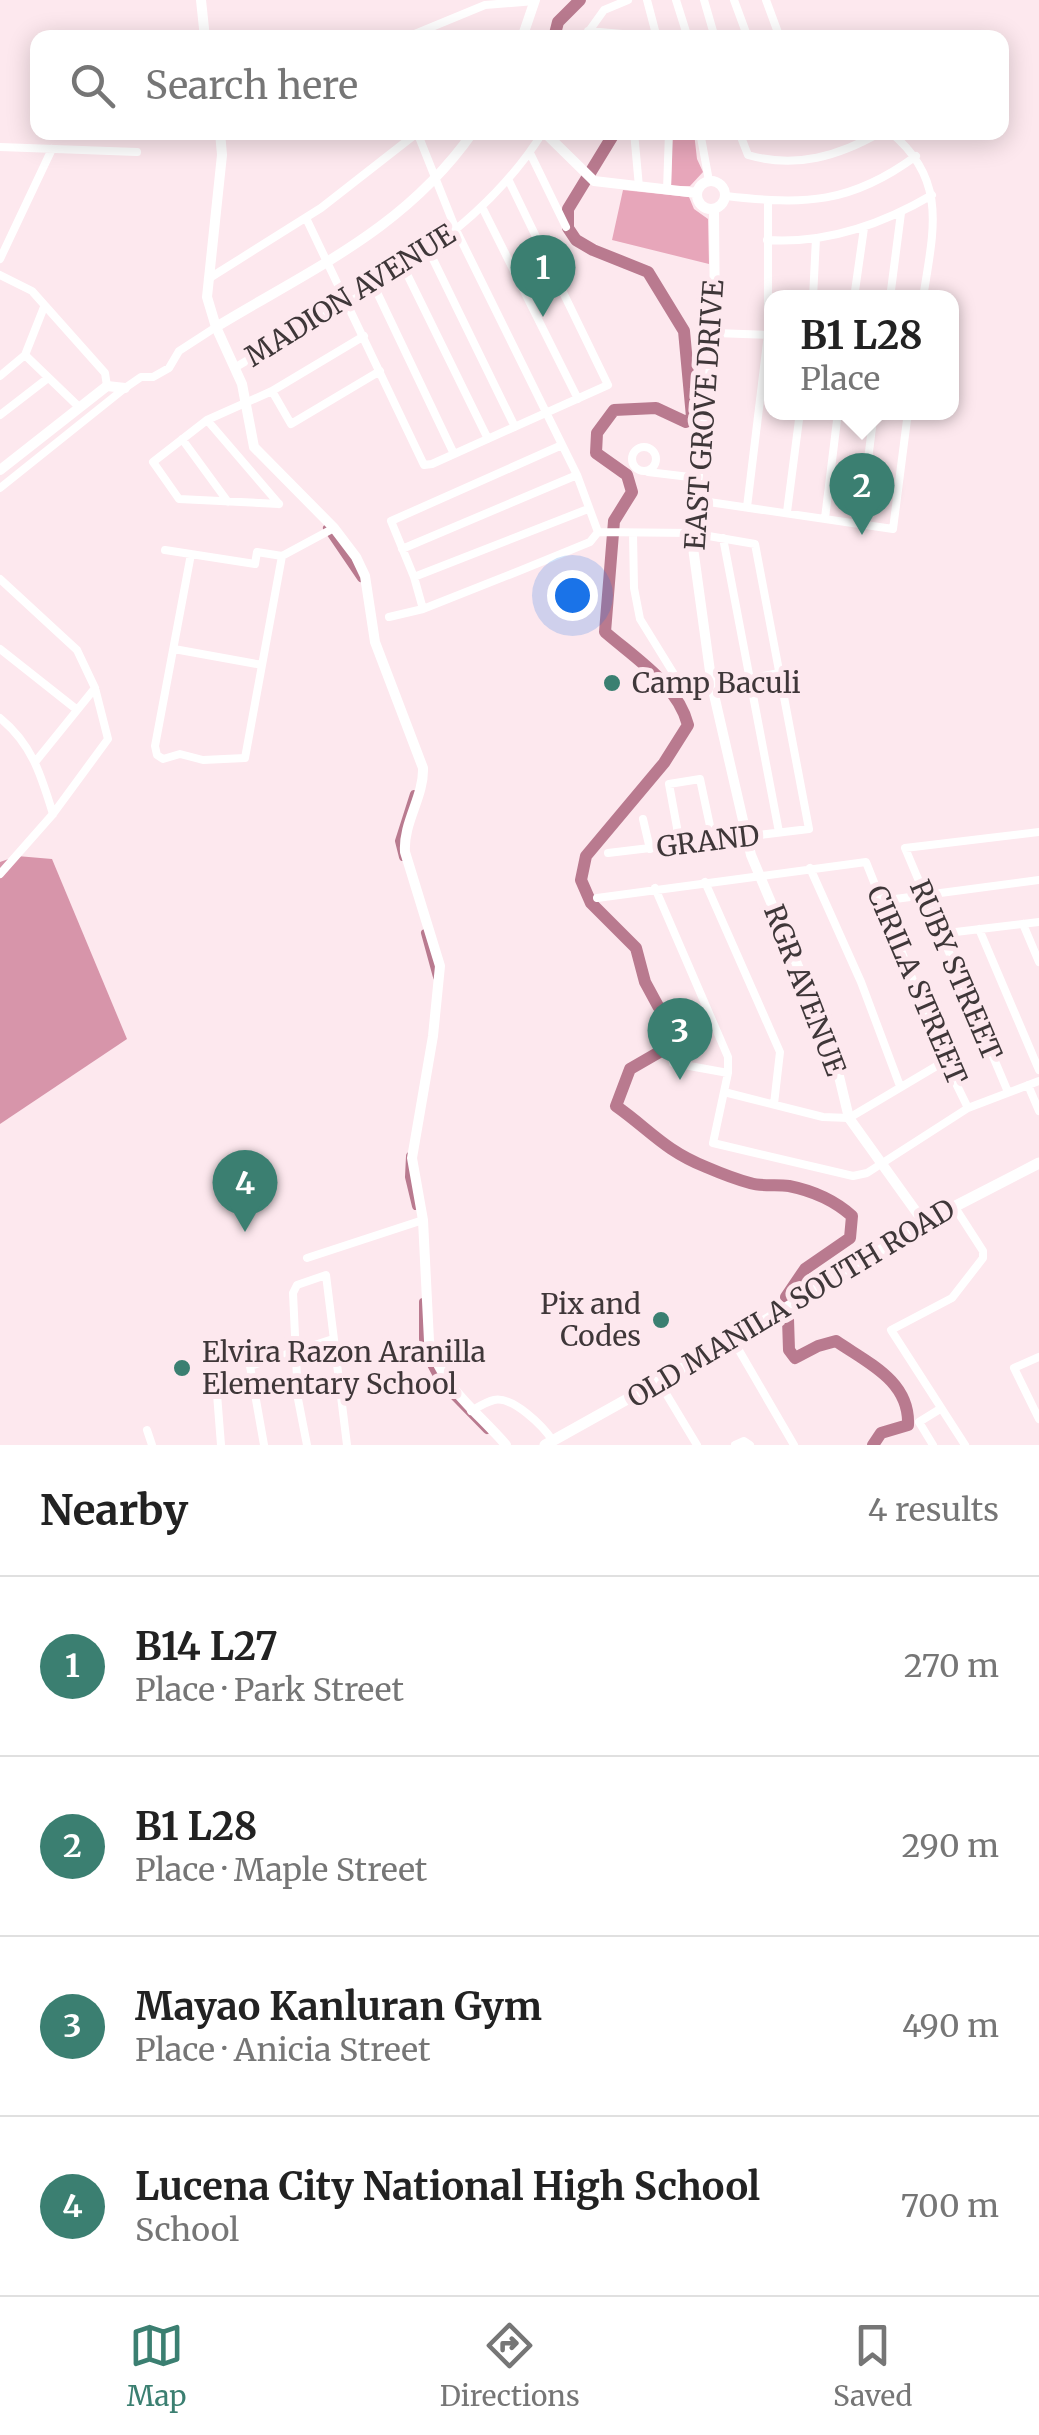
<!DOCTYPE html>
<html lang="en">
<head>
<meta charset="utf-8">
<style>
	body { margin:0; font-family:Merriweather,serif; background:#f2f2f2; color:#222 }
	.you { position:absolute; left:572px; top:595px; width:35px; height:35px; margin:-25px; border:8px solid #fff; border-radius:50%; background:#1a73e8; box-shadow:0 0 0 15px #1a73e833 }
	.badge { display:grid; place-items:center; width:65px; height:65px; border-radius:50%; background:#3b7f71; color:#fff; font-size:32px; font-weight:700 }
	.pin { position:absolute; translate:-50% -82px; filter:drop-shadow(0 2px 5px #0008) }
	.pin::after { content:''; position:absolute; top:52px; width:35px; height:30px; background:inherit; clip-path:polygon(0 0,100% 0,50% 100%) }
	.popup { position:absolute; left:764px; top:290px; width:195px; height:130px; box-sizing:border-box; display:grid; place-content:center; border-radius:20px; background:#fff; filter:drop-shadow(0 2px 8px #0005); font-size:32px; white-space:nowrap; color:#767676 }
	.popup b { font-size:38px; color:#222 }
	.popup::after { content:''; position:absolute; left:50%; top:100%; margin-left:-20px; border:20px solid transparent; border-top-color:#fff }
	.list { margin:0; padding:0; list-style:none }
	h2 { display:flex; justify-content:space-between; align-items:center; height:130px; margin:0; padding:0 40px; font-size:42px }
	h2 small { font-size:32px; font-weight:400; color:#767676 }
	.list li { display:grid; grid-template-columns:65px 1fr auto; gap:30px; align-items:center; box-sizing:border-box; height:180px; padding:0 40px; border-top:2px solid #e0e0e0 }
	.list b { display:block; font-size:38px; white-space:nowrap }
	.list p { margin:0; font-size:32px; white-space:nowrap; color:#767676 }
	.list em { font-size:32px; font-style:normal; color:#767676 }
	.icon { flex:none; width:55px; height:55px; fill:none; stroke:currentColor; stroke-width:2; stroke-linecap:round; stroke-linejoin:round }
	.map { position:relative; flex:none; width:1039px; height:1445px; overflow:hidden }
	.search { position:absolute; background:#fff; box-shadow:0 5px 25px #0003; left:30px; right:30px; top:30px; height:110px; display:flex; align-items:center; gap:25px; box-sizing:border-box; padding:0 35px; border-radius:20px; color:#767676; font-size:38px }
	.sheet { height:850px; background:#fff }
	nav { display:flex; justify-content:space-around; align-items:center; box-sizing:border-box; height:140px; border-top:2px solid #e0e0e0; background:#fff; font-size:28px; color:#767676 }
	nav a { display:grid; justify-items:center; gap:5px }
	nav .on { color:#3b7f71 }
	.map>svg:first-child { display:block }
	.green { fill:#e7a6ba }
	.forest { fill:#d795aa }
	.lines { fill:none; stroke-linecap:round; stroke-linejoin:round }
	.canal { stroke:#b97a8f; stroke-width:8 }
	.river { stroke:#b97a8f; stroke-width:12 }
	.street { stroke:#fff; stroke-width:8 }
	.secondary { stroke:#fff; stroke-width:10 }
	.primary { stroke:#fff; stroke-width:11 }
	.poi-dot { fill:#3b7f71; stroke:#fde8ee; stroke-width:4 }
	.labels { text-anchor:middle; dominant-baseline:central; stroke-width:10; stroke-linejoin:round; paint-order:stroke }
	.street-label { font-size:28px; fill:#3f3739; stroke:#fde8ee }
	.poi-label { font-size:28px; fill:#3f3739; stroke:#fde8ee; text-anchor:start }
</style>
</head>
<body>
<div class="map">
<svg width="1039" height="1445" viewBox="0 0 1039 1445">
	<rect width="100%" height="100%" fill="#fde8ee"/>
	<!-- green -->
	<path class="green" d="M672,133h22l3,26 6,13 -13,14h-19z
		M623,190l66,7 5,12 14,10 1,45 -97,-24z"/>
	<!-- forest -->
	<path class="forest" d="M17,856l35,3 75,180 -127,85v-262z"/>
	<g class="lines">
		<!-- canal -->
		<path class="canal" d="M327,528l34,50
			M403,857l-4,-16 15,-47
			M425,933l12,44
			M410,1156l-1,21 7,29
			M423,1302v37
			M423,1345l2,7
			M427,1357l10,19
			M441,1383l46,47"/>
		<!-- river -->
		<path class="river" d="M554,38l4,-16 22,-22
			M615,132l-47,77v19l8,12 17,10 55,22 36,59 8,86 -6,5 -30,-14 -42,2 -17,23 -1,20 31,22 5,17 -18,29 -9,111c30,26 73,53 83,93l-24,38 -78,93 -5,24 10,23 45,45 9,34 13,24 25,26 -8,11 -45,26 -14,37c34,24 48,44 90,61 14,6 29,12 44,16 13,4 26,1 39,3 25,5 45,14 63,30l-2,22 -45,31 -19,28
			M788,1319l1,31 6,8 23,-12 18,-5c32,22 74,40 72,84l-27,8 -8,12"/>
		<!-- street -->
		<path class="street" d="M647,0l10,38
			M676,0l12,38
			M704,0l11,38
			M734,0l14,38
			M766,0l14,38
			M588,31l69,6
			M405,38l80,-33 50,-4
			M584,38l20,-28 24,-10
			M417,132l39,98 121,245 21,57
			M634,132l5,55
			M700,132l9,49
			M739,132l9,23c48,14 91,1 133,-23
			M890,132c59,48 43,100 33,166
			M0,147l137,5
			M530,153l36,74
			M667,190l2,-58
			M726,196c79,9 125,8 190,-40
			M482,207l96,192
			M306,218l118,247 8,-1 176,-79 -99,-204
			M767,240c60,4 114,-15 165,-45
			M429,251l86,176
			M0,259l52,-110
			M404,268l84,171
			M0,275l32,16 73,82 2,13
			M208,279l113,-71 96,-75
			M374,286l80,168
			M813,298l3,-60
			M854,298l10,-70
			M890,298l11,-85
			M44,307l-19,48 54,52
			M715,333l55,2
			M236,367c110,-65 237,-122 307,-235
			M0,376l25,-21
			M272,391l19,33 89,-53
			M0,415l48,-37
			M207,420l72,84
			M182,439l46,63
			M632 459a12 12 0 1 1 24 0a12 12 0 1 1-24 0Z
			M648,472l50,6
			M0,488l125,-100 16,-11h12l16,-9 10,-17 37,-24
			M695,500l198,29 15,-117
			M279,504l-100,-5 -26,-37 54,-42 65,-29 92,-55
			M747,507l21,-173v-133
			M787,512l13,-100
			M825,518l13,-106
			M860,523l14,-111
			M598,532l93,1 64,11 54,285 -201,24
			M633,534l1,54 6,31 45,73 94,-19
			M723,538l56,294
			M402,549l175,-74
			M165,550l90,14 2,-12 25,4 52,-28
			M191,554l-36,192 2,9 6,4 17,-5 23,6 42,-2 37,-202
			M414,577l174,-68
			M0,579l77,71 18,38 13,51 -55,75 -53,60
			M423,609l-9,-32 -23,-56 171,-76
			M389,617l34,-8 96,-38 71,-29 8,-10
			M0,649l76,60
			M174,649l88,16
			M0,718c32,26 41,57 53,96
			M36,761l59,-73
			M643,819l7,30
			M680,844l-11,-60 31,-5 13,61
			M810,868l51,114 39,104
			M705,882l75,170 -6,52
			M655,888l73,169v16l-15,70 140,33 14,-3 101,-65 71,-27
			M597,898l269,-36 79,199 23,47
			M880,901l159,-21
			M1023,924l16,38
			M979,929l60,141
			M939,934l100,-12
			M673,1063l55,10
			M1028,1085l11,26
			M724,1092l99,25 26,1 96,-57
			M1008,1092l-103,-244 134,-16
			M954,1206l29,45v7l-31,40 -61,32 74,115
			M307,1258l116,-38
			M733,1340l61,105
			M1039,1357l-25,11 25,51
			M659,1382l38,63
			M217,1394l4,51
			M471,1411c7,-4 15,-9 23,-11 19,-4 49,26 59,41
			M147,1430l5,15
			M264,1445l-14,-79 83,-27
			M307,1445l-9,-46 -5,-106 4,-8 29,-10 21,170
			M735,1445l9,-4 6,4
			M933,1445l-14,-23 21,-13"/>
		<!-- secondary -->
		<path class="secondary" d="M201,0l4,38
			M522,38l13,-38
			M220,132l2,23 -15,142 9,30 26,57 12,63 80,81 22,29 9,19 10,66 48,126c1,29 -20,54 -18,84l35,114 -7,70 -21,122 11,62 6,121c12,46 48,70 77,104
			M544,132l50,49 103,12
			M697 195a14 14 0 1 1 28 0a14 14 0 1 1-28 0Z
			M714,209l1,124 -24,200 21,153 39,169 81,192 17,71 76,106
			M216,327c97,-59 189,-98 257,-195
			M0,470l107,-84 18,2"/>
		<!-- primary -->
		<path class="primary" d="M545,1445l188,-105 211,-128 95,-49"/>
	</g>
	<!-- markers -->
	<g class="poi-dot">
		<circle cx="612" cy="683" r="10"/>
		<circle cx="661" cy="1320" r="10"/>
		<circle cx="182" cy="1368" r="10"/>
	</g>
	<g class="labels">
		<!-- street labels -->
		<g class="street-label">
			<text transform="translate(350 295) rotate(-32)">MADION AVENUE</text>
			<text transform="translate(704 415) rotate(-86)">EAST GROVE DRIVE</text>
			<text transform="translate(708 841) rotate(-7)">GRAND</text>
			<text transform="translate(956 970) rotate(67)">RUBY STREET</text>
			<text transform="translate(917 985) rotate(67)">CIRILA STREET</text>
			<text transform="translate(805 990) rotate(69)">RGR AVENUE</text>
			<text transform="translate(791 1303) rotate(-31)">OLD MANILA SOUTH ROAD</text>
		</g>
		<!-- poi labels -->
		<g class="poi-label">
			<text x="632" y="683">Camp Baculi</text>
			<text x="641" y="1304" text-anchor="end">Pix and<tspan x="641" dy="32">Codes</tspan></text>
			<text x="202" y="1352">Elvira Razon Aranilla<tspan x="202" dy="32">Elementary School</tspan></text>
		</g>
	</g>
</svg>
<div class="you"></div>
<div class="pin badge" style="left:543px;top:317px">1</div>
<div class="pin badge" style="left:862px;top:535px">2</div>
<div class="popup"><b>B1 L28</b>Place</div>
<div class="pin badge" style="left:680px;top:1080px">3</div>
<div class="pin badge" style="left:245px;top:1232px">4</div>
<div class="search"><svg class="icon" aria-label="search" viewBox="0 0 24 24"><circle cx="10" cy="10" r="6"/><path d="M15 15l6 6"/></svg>Search here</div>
</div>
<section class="sheet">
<h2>Nearby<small>4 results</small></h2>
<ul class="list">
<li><span class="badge">1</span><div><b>B14 L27</b><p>Place · Park Street</p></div><em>270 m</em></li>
<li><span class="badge">2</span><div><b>B1 L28</b><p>Place · Maple Street</p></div><em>290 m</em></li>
<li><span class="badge">3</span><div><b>Mayao Kanluran Gym</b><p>Place · Anicia Street</p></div><em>490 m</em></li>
<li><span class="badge">4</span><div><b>Lucena City National High School</b><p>School</p></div><em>700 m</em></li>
</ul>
</section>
<nav>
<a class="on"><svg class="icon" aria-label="map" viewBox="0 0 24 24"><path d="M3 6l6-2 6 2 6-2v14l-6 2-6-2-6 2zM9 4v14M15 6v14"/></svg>Map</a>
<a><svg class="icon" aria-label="directions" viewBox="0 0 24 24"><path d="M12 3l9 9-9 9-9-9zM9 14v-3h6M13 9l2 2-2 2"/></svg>Directions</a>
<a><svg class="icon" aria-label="saved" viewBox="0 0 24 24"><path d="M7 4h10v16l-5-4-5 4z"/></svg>Saved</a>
</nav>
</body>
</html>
